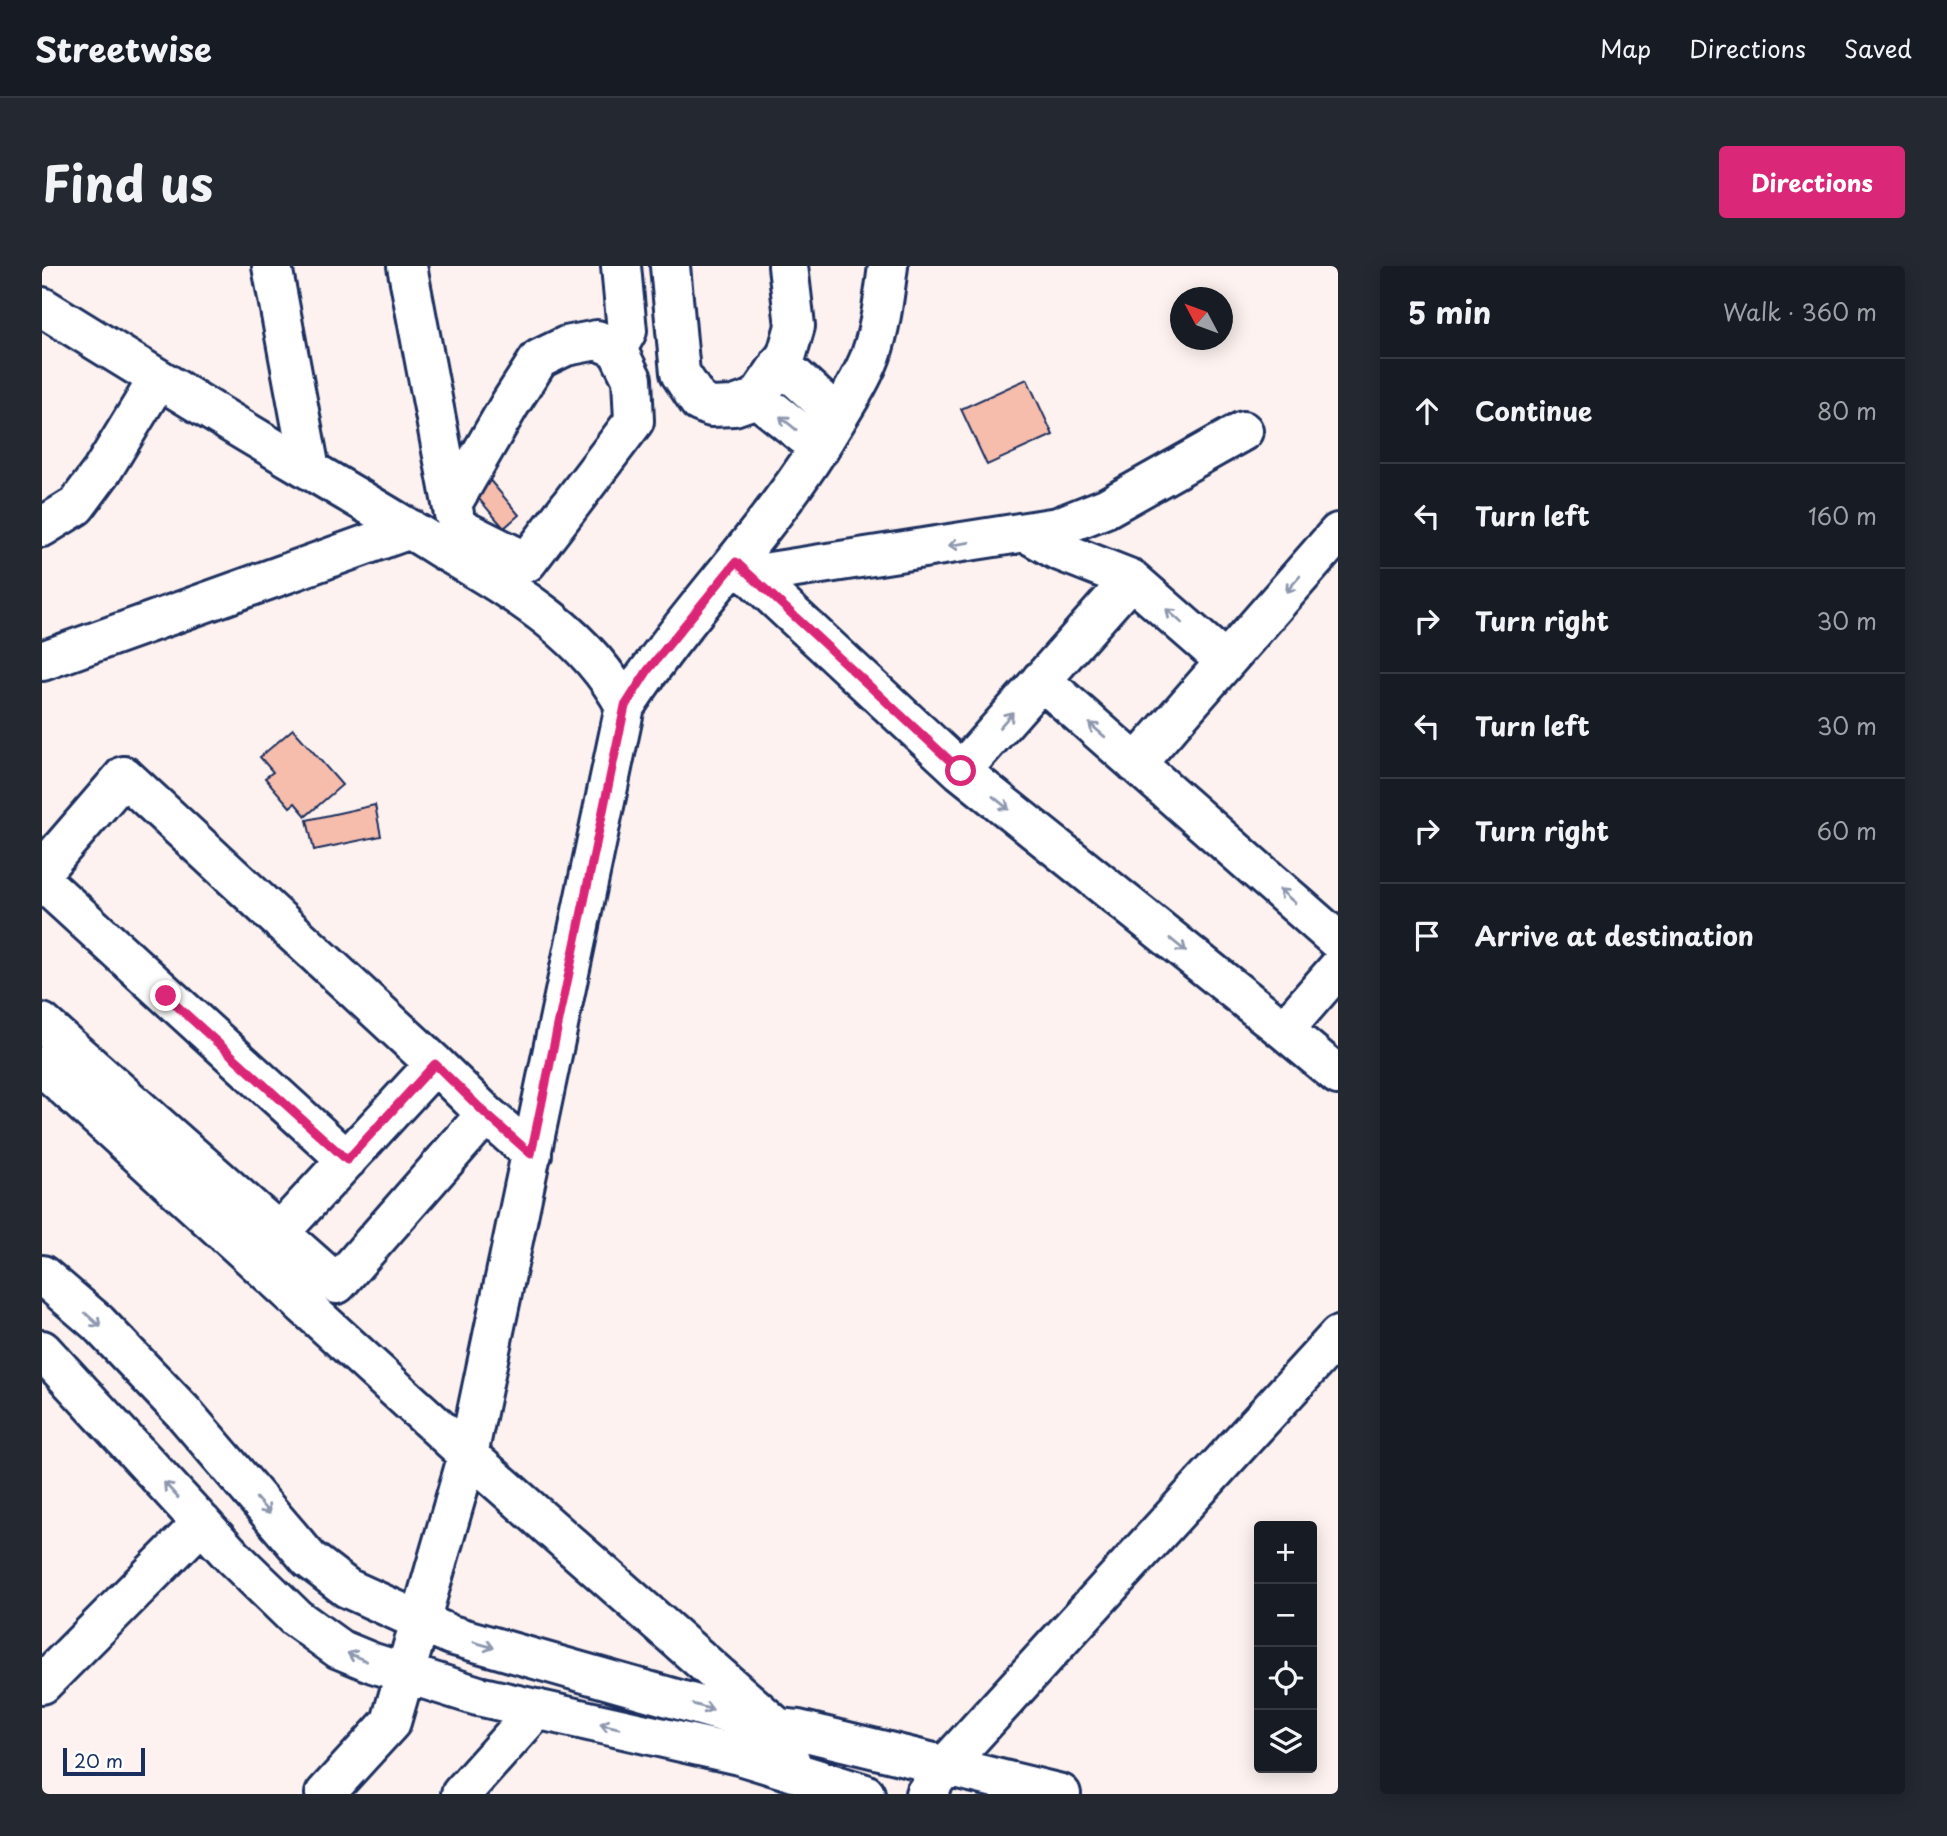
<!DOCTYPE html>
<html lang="en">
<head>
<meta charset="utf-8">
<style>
	body { margin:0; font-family:"Playpen Sans",sans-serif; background:#242831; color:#f1f3f6 }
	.controls { position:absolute; right:21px; bottom:21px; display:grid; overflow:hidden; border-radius:7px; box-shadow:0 4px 18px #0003 }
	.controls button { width:63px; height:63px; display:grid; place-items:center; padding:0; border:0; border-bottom:2px solid #363941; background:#171b24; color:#f1f3f6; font:35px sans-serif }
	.compass { position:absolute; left:1128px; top:21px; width:63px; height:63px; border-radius:50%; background:#171b24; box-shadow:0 4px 18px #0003; rotate:311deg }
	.scale { position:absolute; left:21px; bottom:18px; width:82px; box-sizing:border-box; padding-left:7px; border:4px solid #1b2f5e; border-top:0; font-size:19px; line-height:24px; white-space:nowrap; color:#1b2f5e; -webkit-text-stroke:5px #fff; paint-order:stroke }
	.stop { position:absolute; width:21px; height:21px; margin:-16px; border:5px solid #db2777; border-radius:50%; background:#fff }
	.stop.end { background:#db2777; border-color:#fff; box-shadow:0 2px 7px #0008 }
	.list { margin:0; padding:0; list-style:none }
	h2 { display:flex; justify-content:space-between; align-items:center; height:91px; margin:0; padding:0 28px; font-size:30px }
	h2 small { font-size:23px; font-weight:400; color:#9ea1a6 }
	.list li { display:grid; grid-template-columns:46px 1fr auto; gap:21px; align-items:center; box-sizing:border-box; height:105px; padding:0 28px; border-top:2px solid #363941 }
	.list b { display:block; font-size:26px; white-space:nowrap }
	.list em { font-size:23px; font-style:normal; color:#9ea1a6 }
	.icon { flex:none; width:38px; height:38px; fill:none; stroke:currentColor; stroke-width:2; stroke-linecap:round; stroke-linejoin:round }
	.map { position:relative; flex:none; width:1296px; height:1528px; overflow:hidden; border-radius:7px }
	header { display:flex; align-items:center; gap:42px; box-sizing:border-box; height:98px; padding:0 35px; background:#171b24; border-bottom:2px solid #363941 }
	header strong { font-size:33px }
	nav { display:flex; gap:38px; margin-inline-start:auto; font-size:24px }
	.intro { display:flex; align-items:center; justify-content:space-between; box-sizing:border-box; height:168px; padding:0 42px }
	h1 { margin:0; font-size:49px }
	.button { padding:18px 32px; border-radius:7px; background:#db2777; color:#fff; font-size:24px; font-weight:700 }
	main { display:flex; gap:42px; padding:0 42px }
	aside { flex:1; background:#171b24; border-radius:7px; box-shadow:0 4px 18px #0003 }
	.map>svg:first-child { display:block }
	.building { fill:#f6bdad; stroke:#1b2f5e; stroke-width:2 }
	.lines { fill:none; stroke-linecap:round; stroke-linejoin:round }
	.minor-casing { stroke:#1b2f5e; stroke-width:44 }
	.minor { stroke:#fff; stroke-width:38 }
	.oneway { stroke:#8d97ae }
	.route { stroke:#db2777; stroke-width:9 }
</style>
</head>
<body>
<header>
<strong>Streetwise</strong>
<nav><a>Map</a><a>Directions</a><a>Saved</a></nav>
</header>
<div class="intro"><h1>Find us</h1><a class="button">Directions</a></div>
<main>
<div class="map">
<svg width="1296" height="1528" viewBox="0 0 1296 1528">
	<rect width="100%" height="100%" fill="#fdf2ef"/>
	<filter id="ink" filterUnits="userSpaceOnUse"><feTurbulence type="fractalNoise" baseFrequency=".0143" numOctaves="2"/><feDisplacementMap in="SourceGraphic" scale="14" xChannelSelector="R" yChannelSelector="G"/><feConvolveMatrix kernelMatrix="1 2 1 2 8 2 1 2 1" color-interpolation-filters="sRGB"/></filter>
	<g filter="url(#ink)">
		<!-- building -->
		<path class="building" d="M985,113l26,56 -66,30 -26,-56z
			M446,212l31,37 -15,13 -32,-37z
			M251,463l49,56 -36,31 -11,-13 -5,4 -25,-29 8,-6 -13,-15z
			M333,539l6,31 -67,14 -7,-30z"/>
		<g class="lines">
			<defs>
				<path id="minor" d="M230,0l38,204
					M365,0l47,248
					M628,0l10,107 19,29 12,5 23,-1 23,-8 30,-44 8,-28 -7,-60
					M0,41c87,54 175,108 263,160 46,27 92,54 137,82 69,41 144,83 183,157
					M575,83l10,-18 -6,-65
					M738,97l58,53
					M715,132l63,50
					M410,238l58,-100 29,-45 27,-13 31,-6 20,9 15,30 2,42 -107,141 -70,-35
					M0,261l34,-21 26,-35 56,-92
					M985,267l30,17 74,29 94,82
					M694,296l225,209 323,259 54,-62
					M709,309l307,-48 48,-19 137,-77
					M0,395l368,-132
					M999,414l297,261
					M1094,498l202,-231
					M919,505l170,-192
					M0,605l82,-95 311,288 51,50 46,40
					M0,615l305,279
					M0,757l295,261 149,-170
					M1242,764l54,45
					M0,800l426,389 310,273 16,43
					M237,967l156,-169
					M0,1009l56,48 85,89 126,147 38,29 104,47 327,93 20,2 263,64
					M0,1084l191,207 63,61 43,31 34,14 105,33 261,59 126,39
					M0,1418l160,-161
					M283,1528l66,-72 77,-267 157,-749c64,-98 149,-180 208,-281 14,-23 29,-46 38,-70 10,-29 13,-59 17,-89
					M419,1528l76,-85
					M883,1528l20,-28 393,-430"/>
			</defs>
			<!-- minor casing -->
			<use href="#minor" class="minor-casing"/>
			<!-- minor -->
			<use href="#minor" class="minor"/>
		</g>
		<!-- one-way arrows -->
		<defs><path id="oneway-shaft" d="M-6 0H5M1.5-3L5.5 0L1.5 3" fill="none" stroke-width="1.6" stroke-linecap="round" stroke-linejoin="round" transform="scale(1.75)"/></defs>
		<g class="oneway">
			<use href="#oneway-shaft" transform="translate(746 157) rotate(-141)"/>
			<use href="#oneway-shaft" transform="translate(917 278) rotate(171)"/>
			<use href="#oneway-shaft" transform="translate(1251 318) rotate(131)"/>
			<use href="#oneway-shaft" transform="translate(1132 350) rotate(-139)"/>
			<use href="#oneway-shaft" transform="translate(964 454) rotate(-49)"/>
			<use href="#oneway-shaft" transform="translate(1055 464) rotate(-139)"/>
			<use href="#oneway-shaft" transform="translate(959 537) rotate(39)"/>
			<use href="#oneway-shaft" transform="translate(1245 630) rotate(-139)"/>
			<use href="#oneway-shaft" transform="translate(1136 679) rotate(39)"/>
			<use href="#oneway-shaft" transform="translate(51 1054) rotate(42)"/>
			<use href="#oneway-shaft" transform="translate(129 1224) rotate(-132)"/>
			<use href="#oneway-shaft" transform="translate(221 1240) rotate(49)"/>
			<use href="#oneway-shaft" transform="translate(442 1379) rotate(16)"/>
			<use href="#oneway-shaft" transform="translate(315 1391) rotate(-157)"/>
			<use href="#oneway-shaft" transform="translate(661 1441) rotate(16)"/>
			<use href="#oneway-shaft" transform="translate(568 1460) rotate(-167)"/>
		</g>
	</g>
	<g class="lines" filter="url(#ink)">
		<!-- route -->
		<path class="route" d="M124,730l181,164 88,-96 51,50 45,40 94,-448 23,-36 88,-108 225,209"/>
	</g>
</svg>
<div class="controls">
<button>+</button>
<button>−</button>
<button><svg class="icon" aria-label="locate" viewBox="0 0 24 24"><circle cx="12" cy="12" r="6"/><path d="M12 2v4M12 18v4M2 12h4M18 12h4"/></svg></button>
<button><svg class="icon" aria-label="layers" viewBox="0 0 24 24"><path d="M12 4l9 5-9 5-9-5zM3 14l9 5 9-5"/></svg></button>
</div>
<svg class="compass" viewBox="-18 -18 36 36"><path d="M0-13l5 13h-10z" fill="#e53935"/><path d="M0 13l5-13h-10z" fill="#9ea1a6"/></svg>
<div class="scale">20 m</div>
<div class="stop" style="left:919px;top:505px"></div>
<div class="stop end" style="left:124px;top:730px"></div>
</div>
<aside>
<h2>5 min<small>Walk · 360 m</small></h2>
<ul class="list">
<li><svg class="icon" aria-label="ahead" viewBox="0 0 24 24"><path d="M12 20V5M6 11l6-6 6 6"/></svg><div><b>Continue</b></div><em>80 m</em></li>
<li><svg class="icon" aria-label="left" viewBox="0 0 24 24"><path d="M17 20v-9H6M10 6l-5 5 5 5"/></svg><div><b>Turn left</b></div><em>160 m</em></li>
<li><svg class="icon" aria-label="right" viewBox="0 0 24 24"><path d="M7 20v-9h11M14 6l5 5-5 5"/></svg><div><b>Turn right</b></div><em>30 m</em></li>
<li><svg class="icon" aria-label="left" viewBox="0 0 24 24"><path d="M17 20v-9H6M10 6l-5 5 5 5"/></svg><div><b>Turn left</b></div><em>30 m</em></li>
<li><svg class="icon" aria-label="right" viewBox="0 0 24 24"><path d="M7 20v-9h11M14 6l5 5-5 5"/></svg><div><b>Turn right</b></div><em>60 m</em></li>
<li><svg class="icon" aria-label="arrive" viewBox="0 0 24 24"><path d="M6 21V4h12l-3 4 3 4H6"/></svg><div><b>Arrive at destination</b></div></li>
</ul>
</aside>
</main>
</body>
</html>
